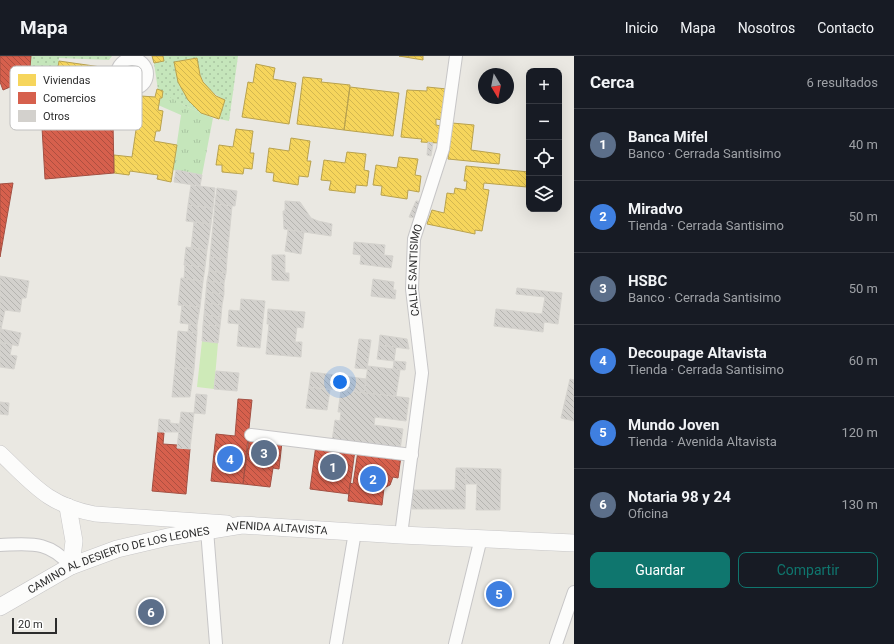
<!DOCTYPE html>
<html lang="es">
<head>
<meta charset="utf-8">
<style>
	body { margin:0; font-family:Roboto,sans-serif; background:#242831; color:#f1f3f6 }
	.controls { position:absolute; right:12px; top:12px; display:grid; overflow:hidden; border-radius:8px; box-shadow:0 4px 16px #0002 }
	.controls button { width:36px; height:36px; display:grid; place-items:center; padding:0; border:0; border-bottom:1px solid #363941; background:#171b24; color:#f1f3f6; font:20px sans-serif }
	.compass { position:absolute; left:478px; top:12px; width:36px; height:36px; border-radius:50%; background:#171b24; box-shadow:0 4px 16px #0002; rotate:170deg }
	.scale { position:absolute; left:12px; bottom:10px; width:45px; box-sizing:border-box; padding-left:4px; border:2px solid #2c2c2c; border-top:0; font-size:11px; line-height:14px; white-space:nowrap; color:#2c2c2c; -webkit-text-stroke:3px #fff; paint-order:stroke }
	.you { position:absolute; left:340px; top:326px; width:14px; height:14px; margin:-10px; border:3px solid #fff; border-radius:50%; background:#1a73e8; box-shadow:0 0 0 6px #1a73e833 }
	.badge { display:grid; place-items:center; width:26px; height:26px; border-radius:50%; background:#0f766e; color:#fff; font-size:13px; font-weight:700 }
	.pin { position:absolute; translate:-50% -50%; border:2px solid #fff; box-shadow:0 1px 4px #0006 }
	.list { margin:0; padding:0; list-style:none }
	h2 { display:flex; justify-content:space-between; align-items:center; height:52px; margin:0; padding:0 16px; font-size:17px }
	h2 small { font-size:13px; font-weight:400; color:#9ea1a6 }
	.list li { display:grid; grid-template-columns:26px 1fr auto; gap:12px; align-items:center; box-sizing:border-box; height:72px; padding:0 16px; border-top:1px solid #363941 }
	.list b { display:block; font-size:15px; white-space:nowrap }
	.list p { margin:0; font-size:13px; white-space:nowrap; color:#9ea1a6 }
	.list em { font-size:13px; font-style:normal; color:#9ea1a6 }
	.actions { display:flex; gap:8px; padding:12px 16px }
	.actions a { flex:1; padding:9px 0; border:1px solid #0f766e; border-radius:8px; text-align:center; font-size:14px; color:#0f766e }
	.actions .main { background:#0f766e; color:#fff }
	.icon { flex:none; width:22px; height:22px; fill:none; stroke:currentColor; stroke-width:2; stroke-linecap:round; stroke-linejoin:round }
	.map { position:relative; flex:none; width:574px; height:588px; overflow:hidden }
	header { display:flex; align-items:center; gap:24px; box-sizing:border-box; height:56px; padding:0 20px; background:#171b24; border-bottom:1px solid #363941 }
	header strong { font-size:19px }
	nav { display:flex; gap:22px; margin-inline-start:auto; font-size:14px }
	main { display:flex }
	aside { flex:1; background:#171b24 }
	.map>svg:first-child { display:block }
	.grass { fill:url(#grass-tufts) }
	.garden { fill:url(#garden-dots) }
	.pitch { fill:#ceeab8 }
	.homes { fill:url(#homes-back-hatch); stroke:#b9a24e }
	.shops { fill:url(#shops-back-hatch); stroke:#a35043 }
	.building { fill:url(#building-back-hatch); stroke:#d5d3ce }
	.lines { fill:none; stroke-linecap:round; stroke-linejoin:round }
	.minor-casing { stroke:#c7c6c7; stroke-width:14 }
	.tertiary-casing { stroke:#c7c6c7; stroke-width:16 }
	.secondary-casing { stroke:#c7c6c7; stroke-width:18 }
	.minor { stroke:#fcfcfb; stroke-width:12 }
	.tertiary { stroke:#fcfcfb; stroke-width:15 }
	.secondary { stroke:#fcfcfb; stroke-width:17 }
	.labels { text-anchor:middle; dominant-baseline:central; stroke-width:4; stroke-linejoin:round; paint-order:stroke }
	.street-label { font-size:11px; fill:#2c2c2c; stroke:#fff }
	.key { fill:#fff; stroke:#c0c0c0; stroke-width:1 }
	.key-label { font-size:11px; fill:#2c2c2c }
</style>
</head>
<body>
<header>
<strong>Mapa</strong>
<nav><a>Inicio</a><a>Mapa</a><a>Nosotros</a><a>Contacto</a></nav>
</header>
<main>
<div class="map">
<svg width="574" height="588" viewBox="0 0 574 588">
	<defs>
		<pattern id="grass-tufts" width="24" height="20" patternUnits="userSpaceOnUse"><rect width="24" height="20" fill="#c5e6bb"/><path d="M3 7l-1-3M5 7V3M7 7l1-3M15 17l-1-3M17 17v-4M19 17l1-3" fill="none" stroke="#a9c5a1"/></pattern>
		<pattern id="garden-dots" width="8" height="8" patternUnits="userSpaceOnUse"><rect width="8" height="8" fill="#c5e6bb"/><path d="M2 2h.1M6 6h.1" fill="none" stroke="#a9c5a1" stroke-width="1.8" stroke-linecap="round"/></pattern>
		<pattern id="homes-back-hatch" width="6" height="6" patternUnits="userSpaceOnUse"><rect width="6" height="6" fill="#f6d55c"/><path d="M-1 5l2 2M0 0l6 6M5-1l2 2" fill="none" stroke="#d3b750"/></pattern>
		<pattern id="shops-back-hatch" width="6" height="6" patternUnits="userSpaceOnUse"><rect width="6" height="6" fill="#d6604d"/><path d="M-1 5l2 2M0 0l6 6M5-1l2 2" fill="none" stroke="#ae4f40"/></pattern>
		<pattern id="building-back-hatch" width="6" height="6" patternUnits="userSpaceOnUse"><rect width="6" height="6" fill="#d3d1cd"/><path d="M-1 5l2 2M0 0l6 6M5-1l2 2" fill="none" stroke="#b5b4b0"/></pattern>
	</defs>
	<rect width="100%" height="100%" fill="#eae8e2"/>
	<!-- grass -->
	<path class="grass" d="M163,35l20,14 30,13 -11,57 -29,-5 8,-55 -23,-10z"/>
	<!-- garden -->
	<path class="garden" d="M31,0h81l-3,4 -50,-2 -1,9 8,2 -4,33 -22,-4 -2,11 -12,-1z
		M163,0h75l-9,65 -10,-2 6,-19c-18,-9 -27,-22 -28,-42l-23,4c3,21 11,37 27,51l-18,-8 -25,-15 -4,-27 9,-2z"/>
	<!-- pitch -->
	<path class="pitch" d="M202,285l16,2 -4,46 -17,-2z"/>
	<!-- homes -->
	<path class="homes" d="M152,0h11l1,5 -10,2z
		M399,0h24v4z
		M197,2l3,17 3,7 13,14 9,4 -6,19 -18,-6 -13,-13 -10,-18 -4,-20z
		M59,5l49,7 -3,27 -15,-2 -4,25 -26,-5 6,-44 -8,-2z
		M256,8l19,4 -2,11 23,4 -7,41 -47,-7 6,-35 5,1z
		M303,21l19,2 -1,3 29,3 -6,45 -47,-6z
		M350,31l49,6 -6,43 -49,-6z
		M427,31l20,2 -4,31 -7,-1v6l5,1 -2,17 -18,-1 1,-3 -21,-2 6,-47 20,1z
		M157,33l6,2 -1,7h-2l-2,12 5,1 -3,20h-4l-2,10 23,4 -6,37 -14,-3 1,-4 -28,-4 -1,4 -15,-2v-18l18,2 9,-61 14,1z
		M452,67l22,2 -3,25 29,4 -1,10 -51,-5z
		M236,73l17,2 -3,22h4l-2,16 -8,-1 -1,6 -21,-2v-7h-6l3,-20 14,2z
		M291,82l19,3 -3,20h4l-3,16 -9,-1 -1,9 -25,-4 1,-8 -8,-1 3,-24 20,3z
		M347,96l19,2 -2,16 5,1 -2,15 -11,-1 -1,8 -26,-3 2,-9 -10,-1 3,-20 21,3z
		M399,101l19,2 -3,16 6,1 -2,16 -11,-2 -1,9 -26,-4 1,-9 -9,-1 3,-20 21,3z
		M466,110l63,6 -2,15 -43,-4 -1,6 6,1 -7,41 -7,-1v4l-48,-10 5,-14 12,3 3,-20 7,1 1,-6 11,2 1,-9h-3z"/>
	<!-- shops -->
	<path class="shops" d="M0,0h31l-2,23 -26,11 -3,-8z
		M41,54l72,13 1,50 -69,6z
		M13,127l-13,74v-73z
		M238,343l14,1 -9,84 -32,-3 5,-47 19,2z
		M158,376l6,1 -1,11 14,1v3l13,1 -4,45 -34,-3z
		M249,382l33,4 -3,27 -6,-1 -3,19 -27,-3z
		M316,389l39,5 -6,44 -39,-5z
		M358,395l43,5 -3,22 -5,-1 -3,8 -6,3 -2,17 -34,-4 2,-18 3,1z"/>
	<!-- building -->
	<path class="building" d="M428,86l5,1 -2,13 -4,-1z
		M176,114l26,5 -2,11 -26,-4z
		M191,129l24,3 -2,20 -25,-3z
		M217,132l20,3 -2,15 -20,-2z
		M285,145l15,1 11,16 7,3 14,3 -1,12 -47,-7 -1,-18h2z
		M416,145l8,1 -7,16 -8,-1z
		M215,148l17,2 -5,53 -17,-2z
		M188,149l25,3 -2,16 -25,-3z
		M194,166l17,2 -4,26 -16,-2z
		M288,174l16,2 -3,22 -16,-3z
		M354,186l31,3 -1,10 9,1 -2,12 -31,-4 1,-9 -8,-1z
		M186,191l21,3 -2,17 -21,-2z
		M272,199h13v18h4v8l-17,-1z
		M210,201l17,2 -1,14 -17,-2z
		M185,209l20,2 -2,14 -19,-2z
		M209,215l17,2 -2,10 -17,-2z
		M0,220l29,5 -3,17h-4l-2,14 -15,-2 -4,19 20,4 -3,13 -18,-4z
		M181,222l22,3 -3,26 -22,-2z
		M373,223l21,3 -1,8h3l-1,9 -24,-3z
		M207,225l17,2v11l-18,-2z
		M517,232l45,5 -4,31 -14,-2 -1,10 -49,-6 2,-17 46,5 3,-17 -29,-3z
		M206,236l18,2 -2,11 -17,-2z
		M241,243l24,2 -5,47 -23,-2 2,-22 -11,-1 1,-13 11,1z
		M205,247l17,2 -1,12 -17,-2z
		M182,249l18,2 -3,18 -17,-2z
		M268,253l37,3 -2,16 -6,-1 -2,15h7l-1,15 -35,-3 3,-30h-2z
		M204,259l17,2 -1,9 -17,-1z
		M189,268l8,1v8l-9,-1z
		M203,269l17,1 -2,17 -16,-2z
		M178,275l19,2 -3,36 -19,-2z
		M380,279l27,4 2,10 -30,-4z
		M359,283l12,1 -4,29 -12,-1z
		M0,286l12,3 -2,10 7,1 -3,13 -14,-2z
		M379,289l17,2 -2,14 -17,-2z
		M394,305l12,1 -1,8 -12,-1z
		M368,310l32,4 -4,26 -32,-3z
		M175,311l19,2 -4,28h-18z
		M216,315l23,2 -2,18 -23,-2z
		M311,316l32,4 -2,14 -32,-3z
		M343,320l23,3 -2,14 -23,-3z
		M570,323l4,1v41l-13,-3z
		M309,331l21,3 -3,20 -21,-2z
		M341,334l68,8 -3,23 -31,-4 -1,8 29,4 -3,21 -68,-9 3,-21 5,1 1,-9h-3z
		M196,338l11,1 -2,19 -11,-1z
		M0,346l9,1 -1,12 -8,-1z
		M181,356l13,1 -4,36 -13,-1z
		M159,363l11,1v3l9,1v8h-21z
		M456,412h10l-1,41h-53v-19h43z
		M466,412l35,1 -1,41h-24l1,-26h-12z"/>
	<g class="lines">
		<defs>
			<g id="minor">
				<circle cx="132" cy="18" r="15"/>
				<path d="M251,379l161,20"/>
				<path d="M207,474l9,114"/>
				<path id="s1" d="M401,479l21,-162 -10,-84 2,-50 29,-90 13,-93"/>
				<path d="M0,489c31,-1 48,-5 71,21"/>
				<path d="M336,588l19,-112"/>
				<path d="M455,588l26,-106"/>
				<path d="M556,588l18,-52"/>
			</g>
			<path id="tertiary" d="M0,397c33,31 47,52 95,61l132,9"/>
			<g id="secondary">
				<path d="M68,451l6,34 -3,25"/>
				<path id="s2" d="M0,551l71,-41 46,-17 51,-12 74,-12 159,10 173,8"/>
			</g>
		</defs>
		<!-- minor casing -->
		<use href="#minor" class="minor-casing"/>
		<!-- tertiary casing -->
		<use href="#tertiary" class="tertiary-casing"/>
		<!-- secondary casing -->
		<use href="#secondary" class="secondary-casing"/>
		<!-- minor -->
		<use href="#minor" class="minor"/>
		<!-- tertiary -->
		<use href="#tertiary" class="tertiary"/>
		<!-- secondary -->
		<use href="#secondary" class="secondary"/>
	</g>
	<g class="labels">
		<!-- street labels -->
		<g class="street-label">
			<text stroke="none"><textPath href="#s1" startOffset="267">CALLE SANTISIMO</textPath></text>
			<text stroke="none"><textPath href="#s2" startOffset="293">AVENIDA ALTAVISTA</textPath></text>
			<text stroke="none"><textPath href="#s2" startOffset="129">CAMINO AL DESIERTO DE LOS LEONES</textPath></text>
		</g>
	</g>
	<!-- legend -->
	<rect x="10" y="10" width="132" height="64" rx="6" class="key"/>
	<rect x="18" y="18" width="18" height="12" fill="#f6d55c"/>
	<rect x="18" y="36" width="18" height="12" fill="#d6604d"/>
	<rect x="18" y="54" width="18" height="12" fill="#d3d1cd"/>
	<g class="key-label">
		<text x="43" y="28">Viviendas</text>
		<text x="43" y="46">Comercios</text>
		<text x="43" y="64">Otros</text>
	</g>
</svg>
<div class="controls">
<button>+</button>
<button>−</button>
<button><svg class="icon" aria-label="locate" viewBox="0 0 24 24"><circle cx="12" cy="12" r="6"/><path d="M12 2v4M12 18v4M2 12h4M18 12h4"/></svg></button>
<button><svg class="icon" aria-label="layers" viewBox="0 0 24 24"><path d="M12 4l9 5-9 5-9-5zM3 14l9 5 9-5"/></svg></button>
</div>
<svg class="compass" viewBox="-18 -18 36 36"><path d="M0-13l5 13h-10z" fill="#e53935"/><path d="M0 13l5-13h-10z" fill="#9ea1a6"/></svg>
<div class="scale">20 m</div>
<div class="you"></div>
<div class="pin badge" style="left:333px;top:411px;background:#5c6f8a">1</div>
<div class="pin badge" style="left:373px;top:423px;background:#3f7fe0">2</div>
<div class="pin badge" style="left:264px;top:397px;background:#5c6f8a">3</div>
<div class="pin badge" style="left:230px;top:403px;background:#3f7fe0">4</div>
<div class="pin badge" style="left:499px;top:538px;background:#3f7fe0">5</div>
<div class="pin badge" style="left:151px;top:556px;background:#5c6f8a">6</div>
</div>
<aside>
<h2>Cerca<small>6 resultados</small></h2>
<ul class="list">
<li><span class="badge" style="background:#5c6f8a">1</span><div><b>Banca Mifel</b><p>Banco · Cerrada Santisimo</p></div><em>40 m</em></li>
<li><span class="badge" style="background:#3f7fe0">2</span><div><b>Miradvo</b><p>Tienda · Cerrada Santisimo</p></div><em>50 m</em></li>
<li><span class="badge" style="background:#5c6f8a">3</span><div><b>HSBC</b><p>Banco · Cerrada Santisimo</p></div><em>50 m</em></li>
<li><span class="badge" style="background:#3f7fe0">4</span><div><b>Decoupage Altavista</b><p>Tienda · Cerrada Santisimo</p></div><em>60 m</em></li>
<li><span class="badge" style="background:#3f7fe0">5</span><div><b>Mundo Joven</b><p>Tienda · Avenida Altavista</p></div><em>120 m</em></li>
<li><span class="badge" style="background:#5c6f8a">6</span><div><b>Notaria 98 y 24</b><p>Oficina</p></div><em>130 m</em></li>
</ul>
<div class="actions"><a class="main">Guardar</a><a>Compartir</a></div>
</aside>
</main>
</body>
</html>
